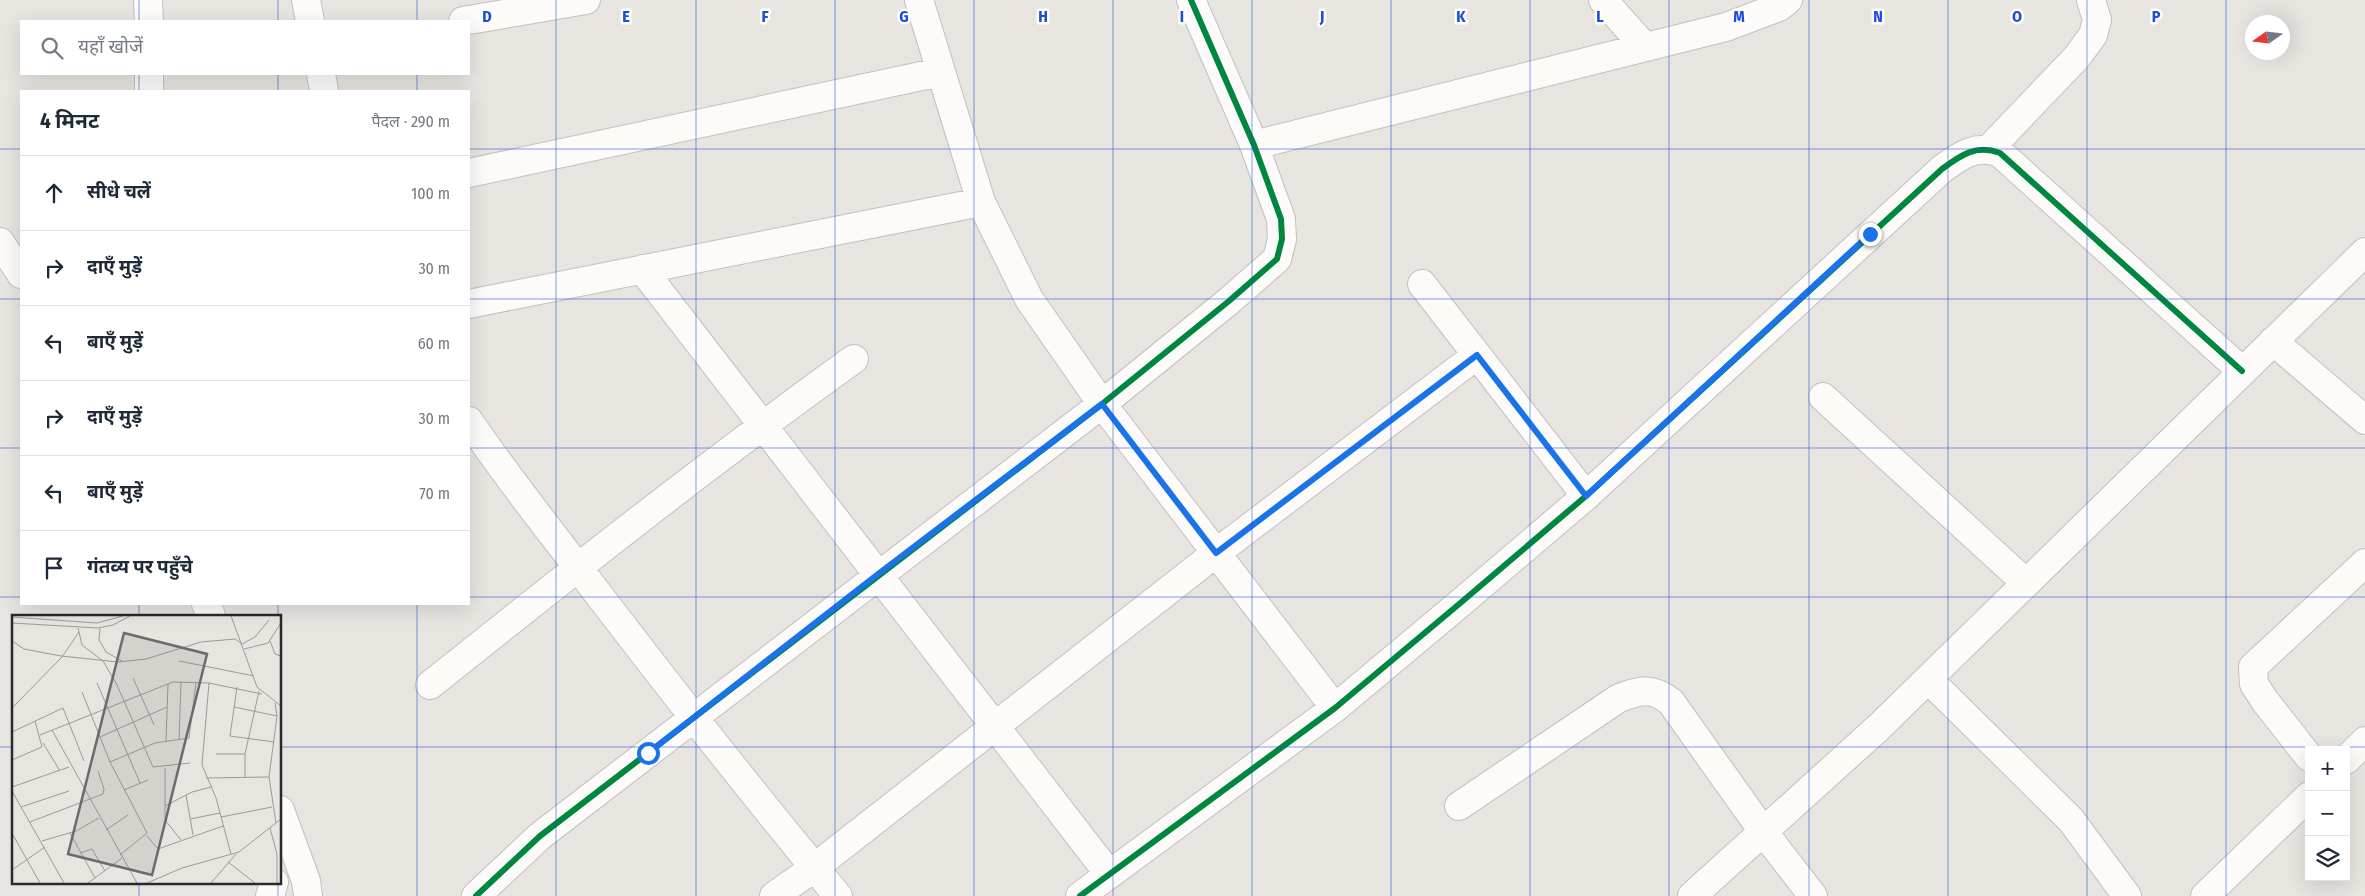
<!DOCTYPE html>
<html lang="hi">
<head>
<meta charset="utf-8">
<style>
	body { margin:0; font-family:"Fira Sans Condensed","Noto Sans Devanagari",sans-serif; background:#f6f6f7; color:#1f2937 }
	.controls { position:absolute; right:15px; bottom:15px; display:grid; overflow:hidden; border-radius:0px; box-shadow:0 5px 20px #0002 }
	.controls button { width:45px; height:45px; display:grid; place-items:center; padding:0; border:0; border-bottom:1px solid #e0e1e3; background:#fff; color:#1f2937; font:25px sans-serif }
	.compass { position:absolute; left:2245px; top:15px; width:45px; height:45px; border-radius:50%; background:#fff; box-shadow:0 5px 20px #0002; rotate:256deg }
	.stop { position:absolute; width:15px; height:15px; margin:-11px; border:4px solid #1a73e8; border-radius:50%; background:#fff }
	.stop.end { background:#1a73e8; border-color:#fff; box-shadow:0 1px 5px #0008 }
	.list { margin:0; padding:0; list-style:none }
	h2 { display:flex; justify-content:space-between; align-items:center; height:65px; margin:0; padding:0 20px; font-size:21px }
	h2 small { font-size:16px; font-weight:400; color:#747a83 }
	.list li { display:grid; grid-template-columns:32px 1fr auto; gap:15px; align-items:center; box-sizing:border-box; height:75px; padding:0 20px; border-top:1px solid #e0e1e3 }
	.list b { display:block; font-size:19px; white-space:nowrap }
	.list em { font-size:16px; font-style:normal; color:#747a83 }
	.icon { flex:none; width:28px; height:28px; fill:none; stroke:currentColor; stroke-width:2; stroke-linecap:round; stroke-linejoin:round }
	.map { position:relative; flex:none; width:2365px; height:896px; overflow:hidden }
	.search { position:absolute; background:#fff; box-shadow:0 5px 20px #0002; left:20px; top:20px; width:450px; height:55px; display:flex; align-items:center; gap:12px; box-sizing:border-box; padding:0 18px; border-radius:0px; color:#747a83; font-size:19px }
	.panel { position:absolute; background:#fff; box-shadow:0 5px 20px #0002; left:20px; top:90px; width:450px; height:515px; border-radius:0px }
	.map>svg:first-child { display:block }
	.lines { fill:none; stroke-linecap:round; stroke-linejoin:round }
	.street-casing { stroke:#c2c0c1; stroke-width:30 }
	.street { stroke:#fcfbfa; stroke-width:28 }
	.cycleway-casing { stroke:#fff; stroke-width:9 }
	.cycleway { stroke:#00873e; stroke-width:6 }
	.route { stroke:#1a73e8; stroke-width:6 }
	.grid { fill:none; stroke:#1d4ed8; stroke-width:1; stroke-opacity:0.55 }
	.inset-road { fill:none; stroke:#9c9a97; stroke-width:1 }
	.view { fill:#6c6b6a; fill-opacity:0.15; stroke:#6c6b6a; stroke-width:2.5 }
	.inset-edge { fill:none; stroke:#2a2a2a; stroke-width:2.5 }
	.grid-label { font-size:16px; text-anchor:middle; font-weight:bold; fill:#1d4ed8; stroke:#fff; stroke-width:5; stroke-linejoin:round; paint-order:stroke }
</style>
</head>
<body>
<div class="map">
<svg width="2365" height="896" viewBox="0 0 2365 896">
	<rect width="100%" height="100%" fill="#e8e4e0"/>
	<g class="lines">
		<defs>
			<path id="street" d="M148,0l1,21
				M306,0l4,21
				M919,0l62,202 48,97 73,105 233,304
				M1603,0l42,47
				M463,21l123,-21
				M321,74l3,17
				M149,91v-17
				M1254,145l472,-118 53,-20 9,-7
				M1989,149l88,-92 16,-22 4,-15 -6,-20
				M469,173l471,-101
				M0,242l21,32
				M642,269l467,605
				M1422,284l164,212
				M469,304l512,-102
				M2273,341l92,79
				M1823,397l203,186
				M469,421c37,55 79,107 120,161 81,106 163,211 249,314
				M206,604l5,12
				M1928,679l143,141 56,76
				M430,685c139,-111 279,-222 424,-326
				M2309,757l-44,-56 -11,-17 -1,-17 112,-104
				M2346,760l19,-19
				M1459,806l160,-108c21,-8 34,-11 52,4l91,128 51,66
				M280,810l26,71 2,15
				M270,896l4,-14
				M476,896l64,-60 562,-432 127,-103 48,-42 5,-20 -1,-20 -27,-74 -63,-145
				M774,896l40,-28 402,-315 261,-198
				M1080,896l255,-188 123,-103 128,-109 356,-327c19,-14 34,-25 58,-16l242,218
				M1692,896l187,-169 486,-475
				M2205,896l104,-100"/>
		</defs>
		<!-- street casing -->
		<use href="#street" class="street-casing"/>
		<!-- street -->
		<use href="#street" class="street"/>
		<defs>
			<path id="cycleway" d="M476,896l64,-60 562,-432 127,-103 48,-42 5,-20 -1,-20 -27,-74 -63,-145
				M1080,896l255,-188 123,-103 128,-109 356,-327c19,-14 34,-25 58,-16l242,218"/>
		</defs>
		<!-- cycleway casing -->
		<use href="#cycleway" class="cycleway-casing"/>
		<!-- cycleway -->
		<use href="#cycleway" class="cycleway"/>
	</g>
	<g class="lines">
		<!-- route -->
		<path class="route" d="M648,753l230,-179 224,-170 114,149 261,-198 109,141 284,-262"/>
	</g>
	<!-- grid -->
	<path class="grid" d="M139,0v21M278,0v21M417,0v21M556,0v896M696,0v896M835,0v896M974,0v896M1113,0v896M1252,0v896M1391,0v896M1530,0v896M1669,0v896M1809,0v896M1948,0v896M2087,0v896M2226,0v896M139,74v17M278,74v17M417,74v17M0,149h21M469,149h1896M0,299h21M469,299h1896M0,448h21M469,448h1896M0,597h21M469,597h1896M139,604v12M278,604v12M417,604v292M0,747h14M280,747h2085M139,882v14M278,882v14"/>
	<!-- overview -->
	<g transform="translate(12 615)">
		<rect width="269" height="269" fill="#e8e4e0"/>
		<path class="inset-road" d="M219,1l26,71 24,19M0,2l85,6 26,-7M0,8l86,5 15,-3 17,-9M66,13l4,17 21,16 14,24 36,82 37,-4M88,13l-1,12 7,12 16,9M0,26l12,8 37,7 57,6 28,-3 55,-17 34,-3 7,5 13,-7 14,-17M258,26l5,13 6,2M232,34l24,-6 13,-20M167,46l75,15M121,63l21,47M85,68l43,100M197,68l-7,82 14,33 15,56M225,72l-7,49 44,6M70,77l28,70 37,71 -27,22M263,88l2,13 -8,61 7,46M222,92l43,9M0,93l50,-51 17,-25M40,115l85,153M0,117l51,-24 21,53M28,120l133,-53 36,1 53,11M88,122l67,-30M167,125l2,-58M154,126l2,-57M31,128l17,28M204,139h29M0,145l30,-13 -7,-26M98,147l45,-19 34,-5 7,-56M153,153v52l16,20M194,163l63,-1M233,163v-24l14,-63M0,172l57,-20M112,175l24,-10M0,176l52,92M174,180l7,40M153,191l27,-14 19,-5M9,192l48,-16M209,202l51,-10M178,204l30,-6M18,207l73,-28 1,-5 -6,-18M258,213l7,26v29M94,215l22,-15M58,218l25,45M1,220l27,48M135,221l11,13 65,-23M30,226l34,-10 23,-13M68,238l12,-4 13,22M216,247l27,21M0,255l33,-23M76,268l34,-25M135,268l35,-15 57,-16 42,-33M199,268l25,-29"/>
		<path class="view" d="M112,18l83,21 -55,221 -84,-21z"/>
		<rect width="269" height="269" class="inset-edge"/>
	</g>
	<g class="grid-label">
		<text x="487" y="22">D</text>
		<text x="626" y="22">E</text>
		<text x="765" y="22">F</text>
		<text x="904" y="22">G</text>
		<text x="1043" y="22">H</text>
		<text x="1182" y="22">I</text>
		<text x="1322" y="22">J</text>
		<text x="1461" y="22">K</text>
		<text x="1600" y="22">L</text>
		<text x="1739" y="22">M</text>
		<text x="1878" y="22">N</text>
		<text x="2017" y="22">O</text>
		<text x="2156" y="22">P</text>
	</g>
</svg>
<div class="controls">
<button>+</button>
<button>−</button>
<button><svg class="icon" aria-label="layers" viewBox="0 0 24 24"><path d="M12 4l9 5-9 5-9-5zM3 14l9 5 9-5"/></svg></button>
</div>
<svg class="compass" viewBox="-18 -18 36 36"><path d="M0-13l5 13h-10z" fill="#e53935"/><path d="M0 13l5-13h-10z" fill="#747a83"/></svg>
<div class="stop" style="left:648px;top:753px"></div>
<div class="stop end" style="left:1870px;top:234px"></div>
<div class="search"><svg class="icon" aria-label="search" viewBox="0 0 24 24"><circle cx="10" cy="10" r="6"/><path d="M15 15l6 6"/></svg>यहाँ खोजें</div>
<section class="panel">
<h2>4 मिनट<small>पैदल · 290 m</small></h2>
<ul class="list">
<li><svg class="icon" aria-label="ahead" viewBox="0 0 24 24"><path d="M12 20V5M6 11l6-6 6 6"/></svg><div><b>सीधे चलें</b></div><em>100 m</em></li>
<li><svg class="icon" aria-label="right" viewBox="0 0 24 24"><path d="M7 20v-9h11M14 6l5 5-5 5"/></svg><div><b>दाएँ मुड़ें</b></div><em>30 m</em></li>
<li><svg class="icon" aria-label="left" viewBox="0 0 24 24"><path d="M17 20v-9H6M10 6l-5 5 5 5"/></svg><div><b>बाएँ मुड़ें</b></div><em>60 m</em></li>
<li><svg class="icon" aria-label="right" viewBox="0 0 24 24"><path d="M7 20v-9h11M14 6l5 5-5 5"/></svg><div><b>दाएँ मुड़ें</b></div><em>30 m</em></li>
<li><svg class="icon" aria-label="left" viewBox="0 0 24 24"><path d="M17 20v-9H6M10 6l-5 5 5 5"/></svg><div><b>बाएँ मुड़ें</b></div><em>70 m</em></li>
<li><svg class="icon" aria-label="arrive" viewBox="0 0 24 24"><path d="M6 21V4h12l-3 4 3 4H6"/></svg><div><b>गंतव्य पर पहुँचे</b></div></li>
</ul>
</section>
</div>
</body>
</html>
